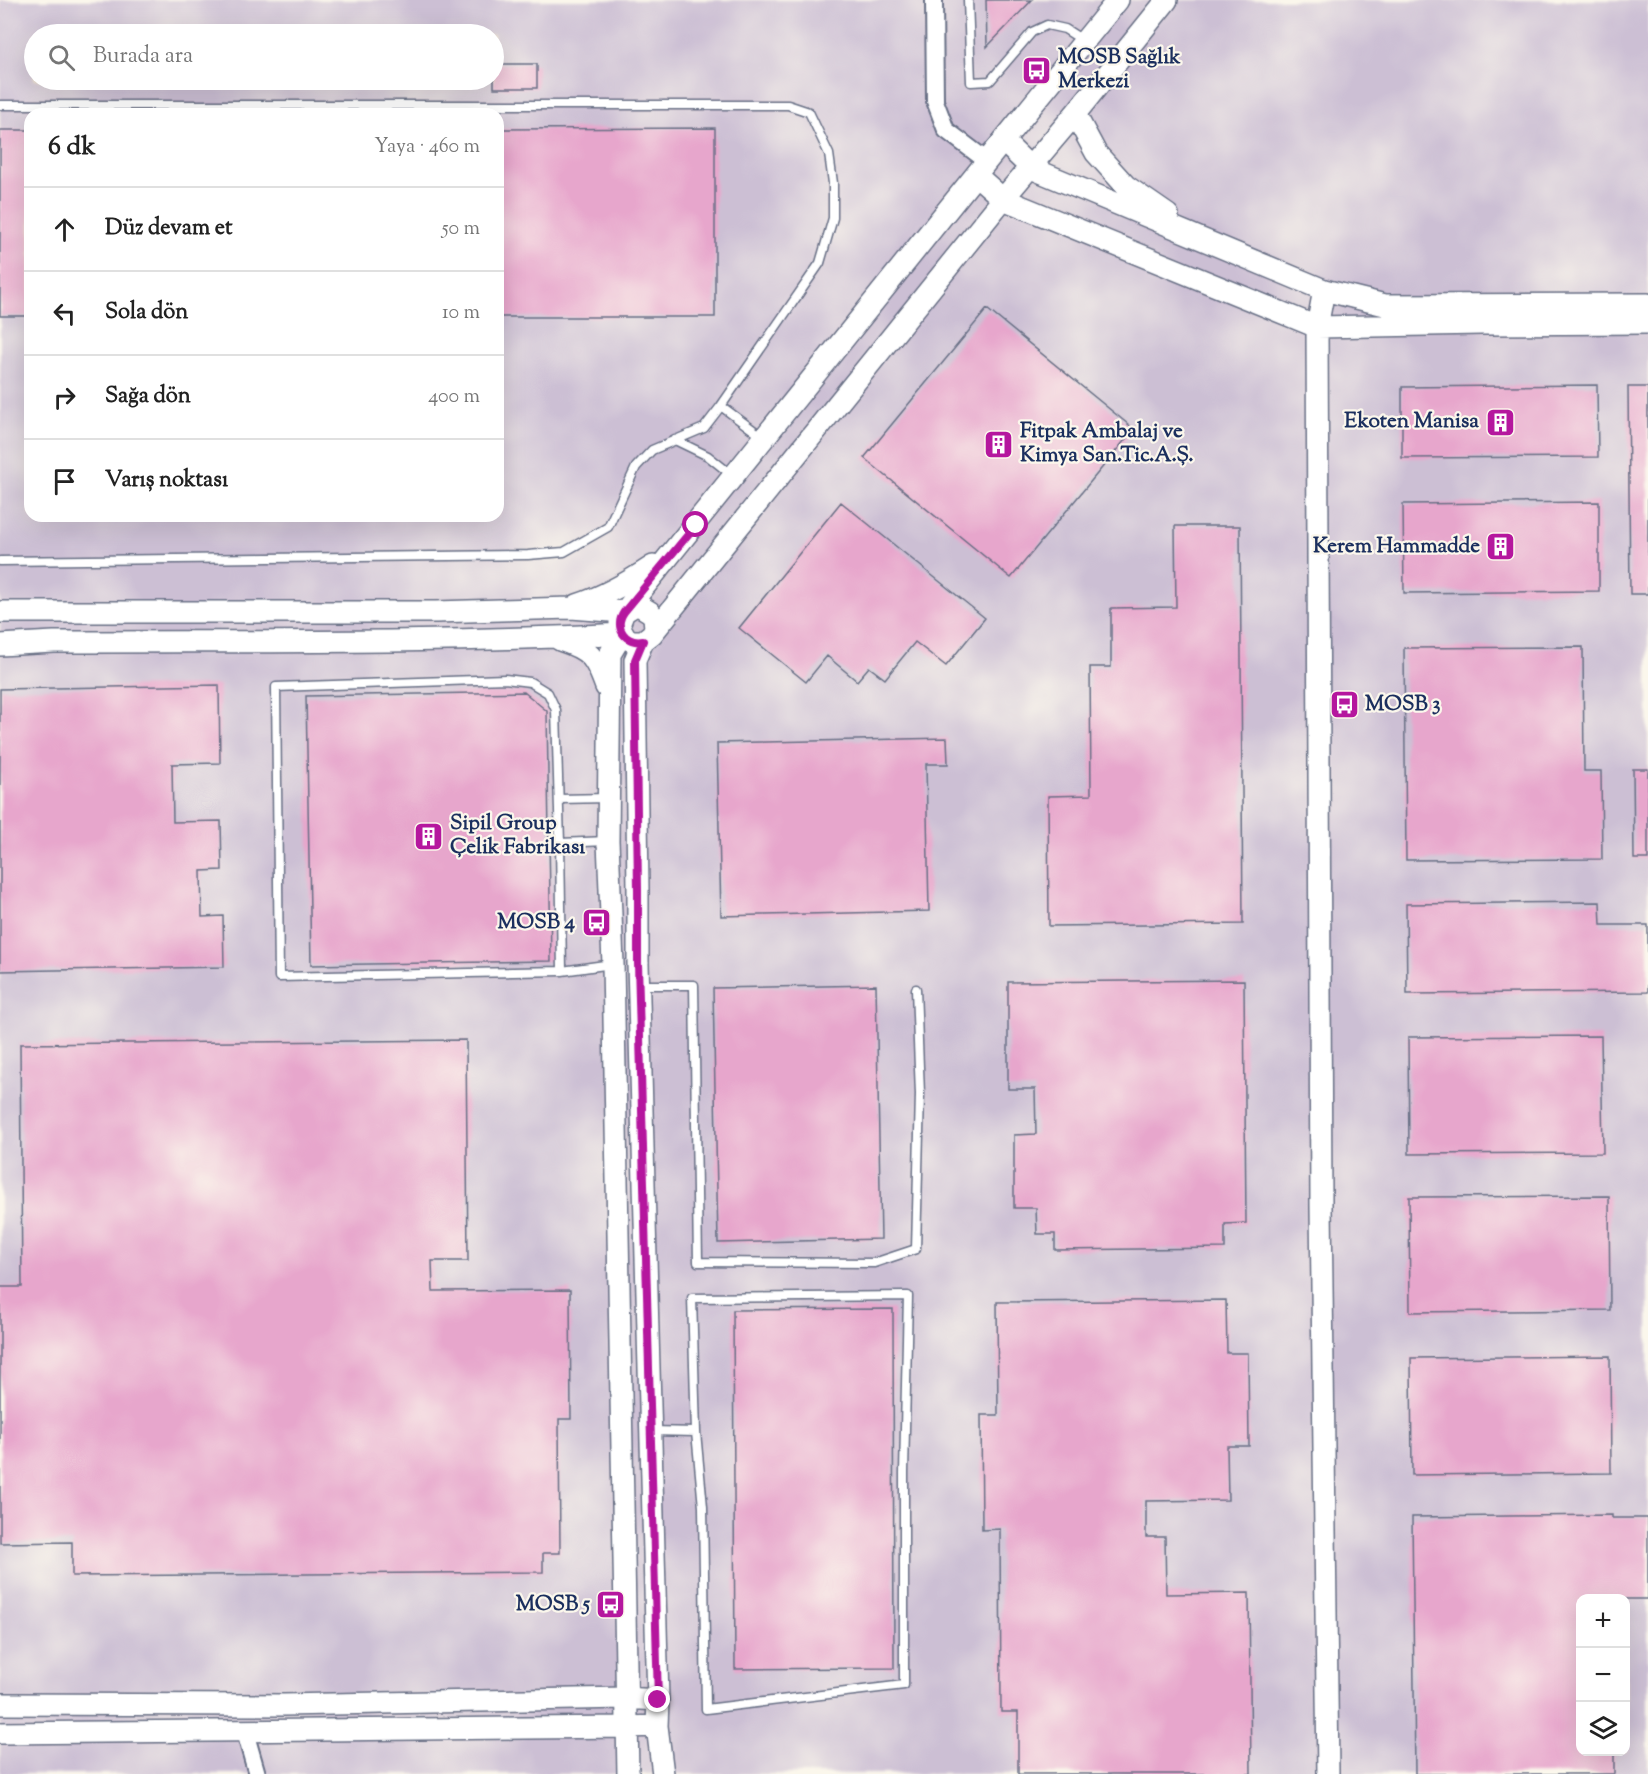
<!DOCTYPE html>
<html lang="tr">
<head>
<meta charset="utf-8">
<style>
	body { margin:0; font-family:"Sorts Mill Goudy",serif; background:#f2f2f2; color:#222 }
	.controls { position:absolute; right:18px; bottom:18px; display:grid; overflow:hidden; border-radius:12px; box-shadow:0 6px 24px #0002 }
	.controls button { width:54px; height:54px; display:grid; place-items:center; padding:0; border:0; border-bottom:2px solid #e0e0e0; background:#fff; color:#222; font:30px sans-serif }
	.stop { position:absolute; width:18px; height:18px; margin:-14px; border:4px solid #b5179e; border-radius:50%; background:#fff }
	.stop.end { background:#b5179e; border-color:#fff; box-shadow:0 2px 6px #0008 }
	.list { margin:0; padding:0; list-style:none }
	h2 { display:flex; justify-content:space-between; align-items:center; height:78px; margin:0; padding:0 24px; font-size:26px }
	h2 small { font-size:20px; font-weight:400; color:#767676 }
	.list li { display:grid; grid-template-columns:39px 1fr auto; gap:18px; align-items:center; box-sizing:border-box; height:84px; padding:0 24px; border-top:2px solid #e0e0e0 }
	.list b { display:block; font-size:22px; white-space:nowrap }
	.list em { font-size:20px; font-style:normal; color:#767676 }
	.icon { flex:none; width:33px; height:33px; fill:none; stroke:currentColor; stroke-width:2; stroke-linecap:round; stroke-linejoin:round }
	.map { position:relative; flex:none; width:1648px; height:1774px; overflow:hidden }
	.search { position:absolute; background:#fff; box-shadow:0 6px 24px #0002; left:24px; top:24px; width:480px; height:66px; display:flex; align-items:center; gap:15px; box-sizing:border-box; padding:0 21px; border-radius:33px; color:#767676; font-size:22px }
	.panel { position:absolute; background:#fff; box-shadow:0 6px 24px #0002; left:24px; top:108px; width:480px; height:414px; border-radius:18px }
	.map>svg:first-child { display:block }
	.industrial { fill:#ccbfd4; fill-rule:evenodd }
	.building { fill:#e7a6cc }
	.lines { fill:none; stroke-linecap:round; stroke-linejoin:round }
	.service-casing { stroke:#686f85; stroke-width:11 }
	.minor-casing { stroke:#686f85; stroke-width:20 }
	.tertiary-casing { stroke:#686f85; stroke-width:24 }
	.service { stroke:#fff; stroke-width:8 }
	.minor { stroke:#fff; stroke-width:16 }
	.tertiary { stroke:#fff; stroke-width:21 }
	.route { stroke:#b5179e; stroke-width:8 }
	.labels { text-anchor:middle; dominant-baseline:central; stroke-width:4.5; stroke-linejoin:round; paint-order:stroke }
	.poi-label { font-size:21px; font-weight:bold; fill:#1b2f5e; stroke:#fbf7ec; text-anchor:start }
</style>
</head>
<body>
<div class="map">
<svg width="1648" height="1774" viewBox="0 0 1648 1774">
	<rect width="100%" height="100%" fill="#fbf7ec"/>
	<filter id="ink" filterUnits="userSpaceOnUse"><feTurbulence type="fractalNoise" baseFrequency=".0167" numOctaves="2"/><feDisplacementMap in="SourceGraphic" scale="12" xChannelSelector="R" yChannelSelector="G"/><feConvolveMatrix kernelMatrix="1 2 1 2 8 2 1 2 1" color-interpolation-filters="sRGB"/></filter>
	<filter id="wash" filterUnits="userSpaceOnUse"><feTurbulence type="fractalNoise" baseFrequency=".008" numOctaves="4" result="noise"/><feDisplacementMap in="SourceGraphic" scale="24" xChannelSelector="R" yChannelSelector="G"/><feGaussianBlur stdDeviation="1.35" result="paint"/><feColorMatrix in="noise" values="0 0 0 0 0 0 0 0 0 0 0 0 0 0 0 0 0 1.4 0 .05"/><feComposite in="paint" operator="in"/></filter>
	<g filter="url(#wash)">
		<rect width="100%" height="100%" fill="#f6e5cd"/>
		<!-- industrial -->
		<path class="industrial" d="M0,0h1648v1774h-1648zM34,34h460v46h-460zM30,114h468v402h-468zM1580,1598h46v154h-46z"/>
		<g id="blocks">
			<!-- building -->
			<path class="building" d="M986,0h46l-45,47z
				M494,64h43v24h-43z
				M715,128v189h-217v-188z
				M0,130h30v186h-30z
				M987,309l147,120 -123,149 -147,-120z
				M1597,385l1,72 -196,1v-71z
				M1628,387h20v207h-18z
				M841,502l144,116 -39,48 -31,-24 -30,37 -16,-12 -12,14 -30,-25 -21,26 -67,-54z
				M1599,502v89l-195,2 -1,-89z
				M1175,526h65l3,398 -194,2 -1,-130 43,-1 -1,-128h21v-59l65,-1z
				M1583,647l1,124h17l1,88 -196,1 -2,-212z
				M219,685l1,78 -48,1 1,58 48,-1 1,49 -21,1 1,46 21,-1 1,51 -224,4v-282z
				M524,692l23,19 4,250 -240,4 -5,-269z
				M947,738l1,26h-22l3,147 -208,5 -4,-173z
				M1633,769h15v90h-14z
				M1600,902l1,23h47v67l-241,2 -1,-90z
				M1244,980l2,243 -21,1v24l-170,2v-16h-18l-1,-26h-22v-73l22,-1 -1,-45h-27v-107z
				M876,985l5,254 -163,4 -5,-255z
				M1601,1036l2,117 -194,1 -1,-117z
				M466,1040l2,221h-36l1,30 137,-1 1,129h-12l1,134h-17v19l-471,4v-34l-72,1v-256h22l-2,-243z
				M1609,1196l1,114 -200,2 -1,-115z
				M1226,1300l1,53h21l1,93h-22l1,54 -82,1v36h19l1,57 83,-1 2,181h-233v-62h-17l-1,-183 -18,1 -1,-115h17l-1,-113z
				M893,1309l1,359 -159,1 -2,-359z
				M1610,1356l1,117 -199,2 -1,-117z
				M1612,1515v3h36v81h-67v153h33v22h-199l-3,-257z"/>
		</g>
	</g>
	<g filter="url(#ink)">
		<use href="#blocks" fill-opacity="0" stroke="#686f85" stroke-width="1.5"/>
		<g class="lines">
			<defs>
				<path id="service" d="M968,0l3,82 19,-1 42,-49 15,-7 18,4 19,12
					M0,105h788l21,7 20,42 4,29v35l-13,45 -99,143 -17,22 -52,22 -16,17 -28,60 -44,25 -36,3 -528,6
					M721,406l43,32
					M675,440l33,16 25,20
					M559,799l49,-1
					M560,843l-4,-133 -8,-17 -18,-11 -25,-3 -229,8 3,290 283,-6 -2,-128 47,-2
					M562,971l50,-7
					M640,985h54l4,277 176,1 42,-14 4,-155 -4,-105
					M651,1431l45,1 -4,-134 216,-2 -4,177v212l-198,24 -3,-202 -7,-75"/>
				<path id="minor" d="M934,0l1,101 11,29 41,31
					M245,1732l12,42"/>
				<path id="tertiary" d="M1075,114l21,39 30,33 42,29
					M1003,141l28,27 293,122 61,15 263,-1
					M976,175l27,24 314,128 165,-3 166,-1
					M1324,290l-7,37 4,879 7,568
					M577,605c28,-9 52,-23 76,-39
					M0,612h436l135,-4 53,4 10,-6h6l10,6 4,5 1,11 -3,6 -9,7h-11l-6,-3 -6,-10v-6l4,-10 379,-471 115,-141
					M622,634l-12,20 -2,187 5,123 15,810
					M652,634l351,-435 72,-85 92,-114
					M560,640c30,10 35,16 46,47
					M643,641l-8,19 3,230v73l20,737 -1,26 6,48
					M0,645l54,-3c189,-1 379,2 568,-8
					M0,1704l284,1 341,-7 33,2
					M0,1733l627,-6 30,-1"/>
			</defs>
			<!-- service casing -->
			<use href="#service" class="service-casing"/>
			<!-- minor casing -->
			<use href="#minor" class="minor-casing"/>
			<!-- tertiary casing -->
			<use href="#tertiary" class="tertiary-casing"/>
			<!-- service -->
			<use href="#service" class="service"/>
			<!-- minor -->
			<use href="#minor" class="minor"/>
			<!-- tertiary -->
			<use href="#tertiary" class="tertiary"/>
		</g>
	</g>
	<g class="lines" filter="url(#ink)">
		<!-- route -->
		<path class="route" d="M658,1700l-20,-737v-73l-3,-230 8,-19c-17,3 -30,-13 -19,-29l72,-87"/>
	</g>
	<!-- icons -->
	<defs>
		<symbol id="bus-square" viewBox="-11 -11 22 22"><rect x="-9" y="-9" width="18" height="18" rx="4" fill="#b5179e" stroke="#fbf7ec"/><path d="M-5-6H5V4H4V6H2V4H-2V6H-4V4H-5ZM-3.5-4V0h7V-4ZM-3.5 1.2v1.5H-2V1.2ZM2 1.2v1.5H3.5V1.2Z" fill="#fff"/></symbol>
		<symbol id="building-square" viewBox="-11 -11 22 22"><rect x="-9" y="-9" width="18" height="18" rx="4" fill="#b5179e" stroke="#fbf7ec"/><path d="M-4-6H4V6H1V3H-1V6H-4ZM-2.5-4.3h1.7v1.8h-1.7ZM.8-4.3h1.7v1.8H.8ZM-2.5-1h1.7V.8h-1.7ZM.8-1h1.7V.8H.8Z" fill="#fff"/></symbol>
	</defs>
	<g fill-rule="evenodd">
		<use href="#bus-square" x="1020" y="54" width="33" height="33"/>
		<use href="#building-square" x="1484" y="406" width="33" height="33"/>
		<use href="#building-square" x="982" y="428" width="33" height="33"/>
		<use href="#building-square" x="1484" y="530" width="33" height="33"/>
		<use href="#bus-square" x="1328" y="688" width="33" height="33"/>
		<use href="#building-square" x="412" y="820" width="33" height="33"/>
		<use href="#bus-square" x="580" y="906" width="33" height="33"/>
		<use href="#bus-square" x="594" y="1588" width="33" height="33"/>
	</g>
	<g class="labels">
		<!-- poi labels -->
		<g class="poi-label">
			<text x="1058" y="58">MOSB Sağlık<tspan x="1058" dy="24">Merkezi</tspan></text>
			<text x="1479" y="422" text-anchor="end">Ekoten Manisa</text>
			<text x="1020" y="432">Fitpak Ambalaj ve<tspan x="1020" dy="24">Kimya San.Tic.A.Ş.</tspan></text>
			<text x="1480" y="547" text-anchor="end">Kerem Hammadde</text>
			<text x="1365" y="705">MOSB 3</text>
			<text x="450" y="824">Sipil Group<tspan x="450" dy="24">Çelik Fabrikası</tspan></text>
			<text x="575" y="923" text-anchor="end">MOSB 4</text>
			<text x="590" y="1605" text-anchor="end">MOSB 5</text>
		</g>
	</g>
</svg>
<div class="controls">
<button>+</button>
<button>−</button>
<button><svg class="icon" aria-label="layers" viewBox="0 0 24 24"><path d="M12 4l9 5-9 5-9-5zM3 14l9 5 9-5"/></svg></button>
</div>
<div class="stop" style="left:696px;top:525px"></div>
<div class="stop end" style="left:658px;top:1700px"></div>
<div class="search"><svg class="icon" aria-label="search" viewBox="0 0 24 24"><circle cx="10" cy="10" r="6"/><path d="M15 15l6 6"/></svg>Burada ara</div>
<section class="panel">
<h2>6 dk<small>Yaya · 460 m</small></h2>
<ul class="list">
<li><svg class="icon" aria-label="ahead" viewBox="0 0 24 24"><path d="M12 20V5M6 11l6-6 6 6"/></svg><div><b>Düz devam et</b></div><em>50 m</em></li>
<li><svg class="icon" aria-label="left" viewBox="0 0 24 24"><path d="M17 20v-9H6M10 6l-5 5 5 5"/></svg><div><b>Sola dön</b></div><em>10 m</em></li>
<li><svg class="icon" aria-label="right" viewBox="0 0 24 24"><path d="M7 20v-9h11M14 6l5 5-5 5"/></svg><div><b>Sağa dön</b></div><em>400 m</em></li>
<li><svg class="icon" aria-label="arrive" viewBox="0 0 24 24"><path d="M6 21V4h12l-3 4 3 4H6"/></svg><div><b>Varış noktası</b></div></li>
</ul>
</section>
</div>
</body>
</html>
